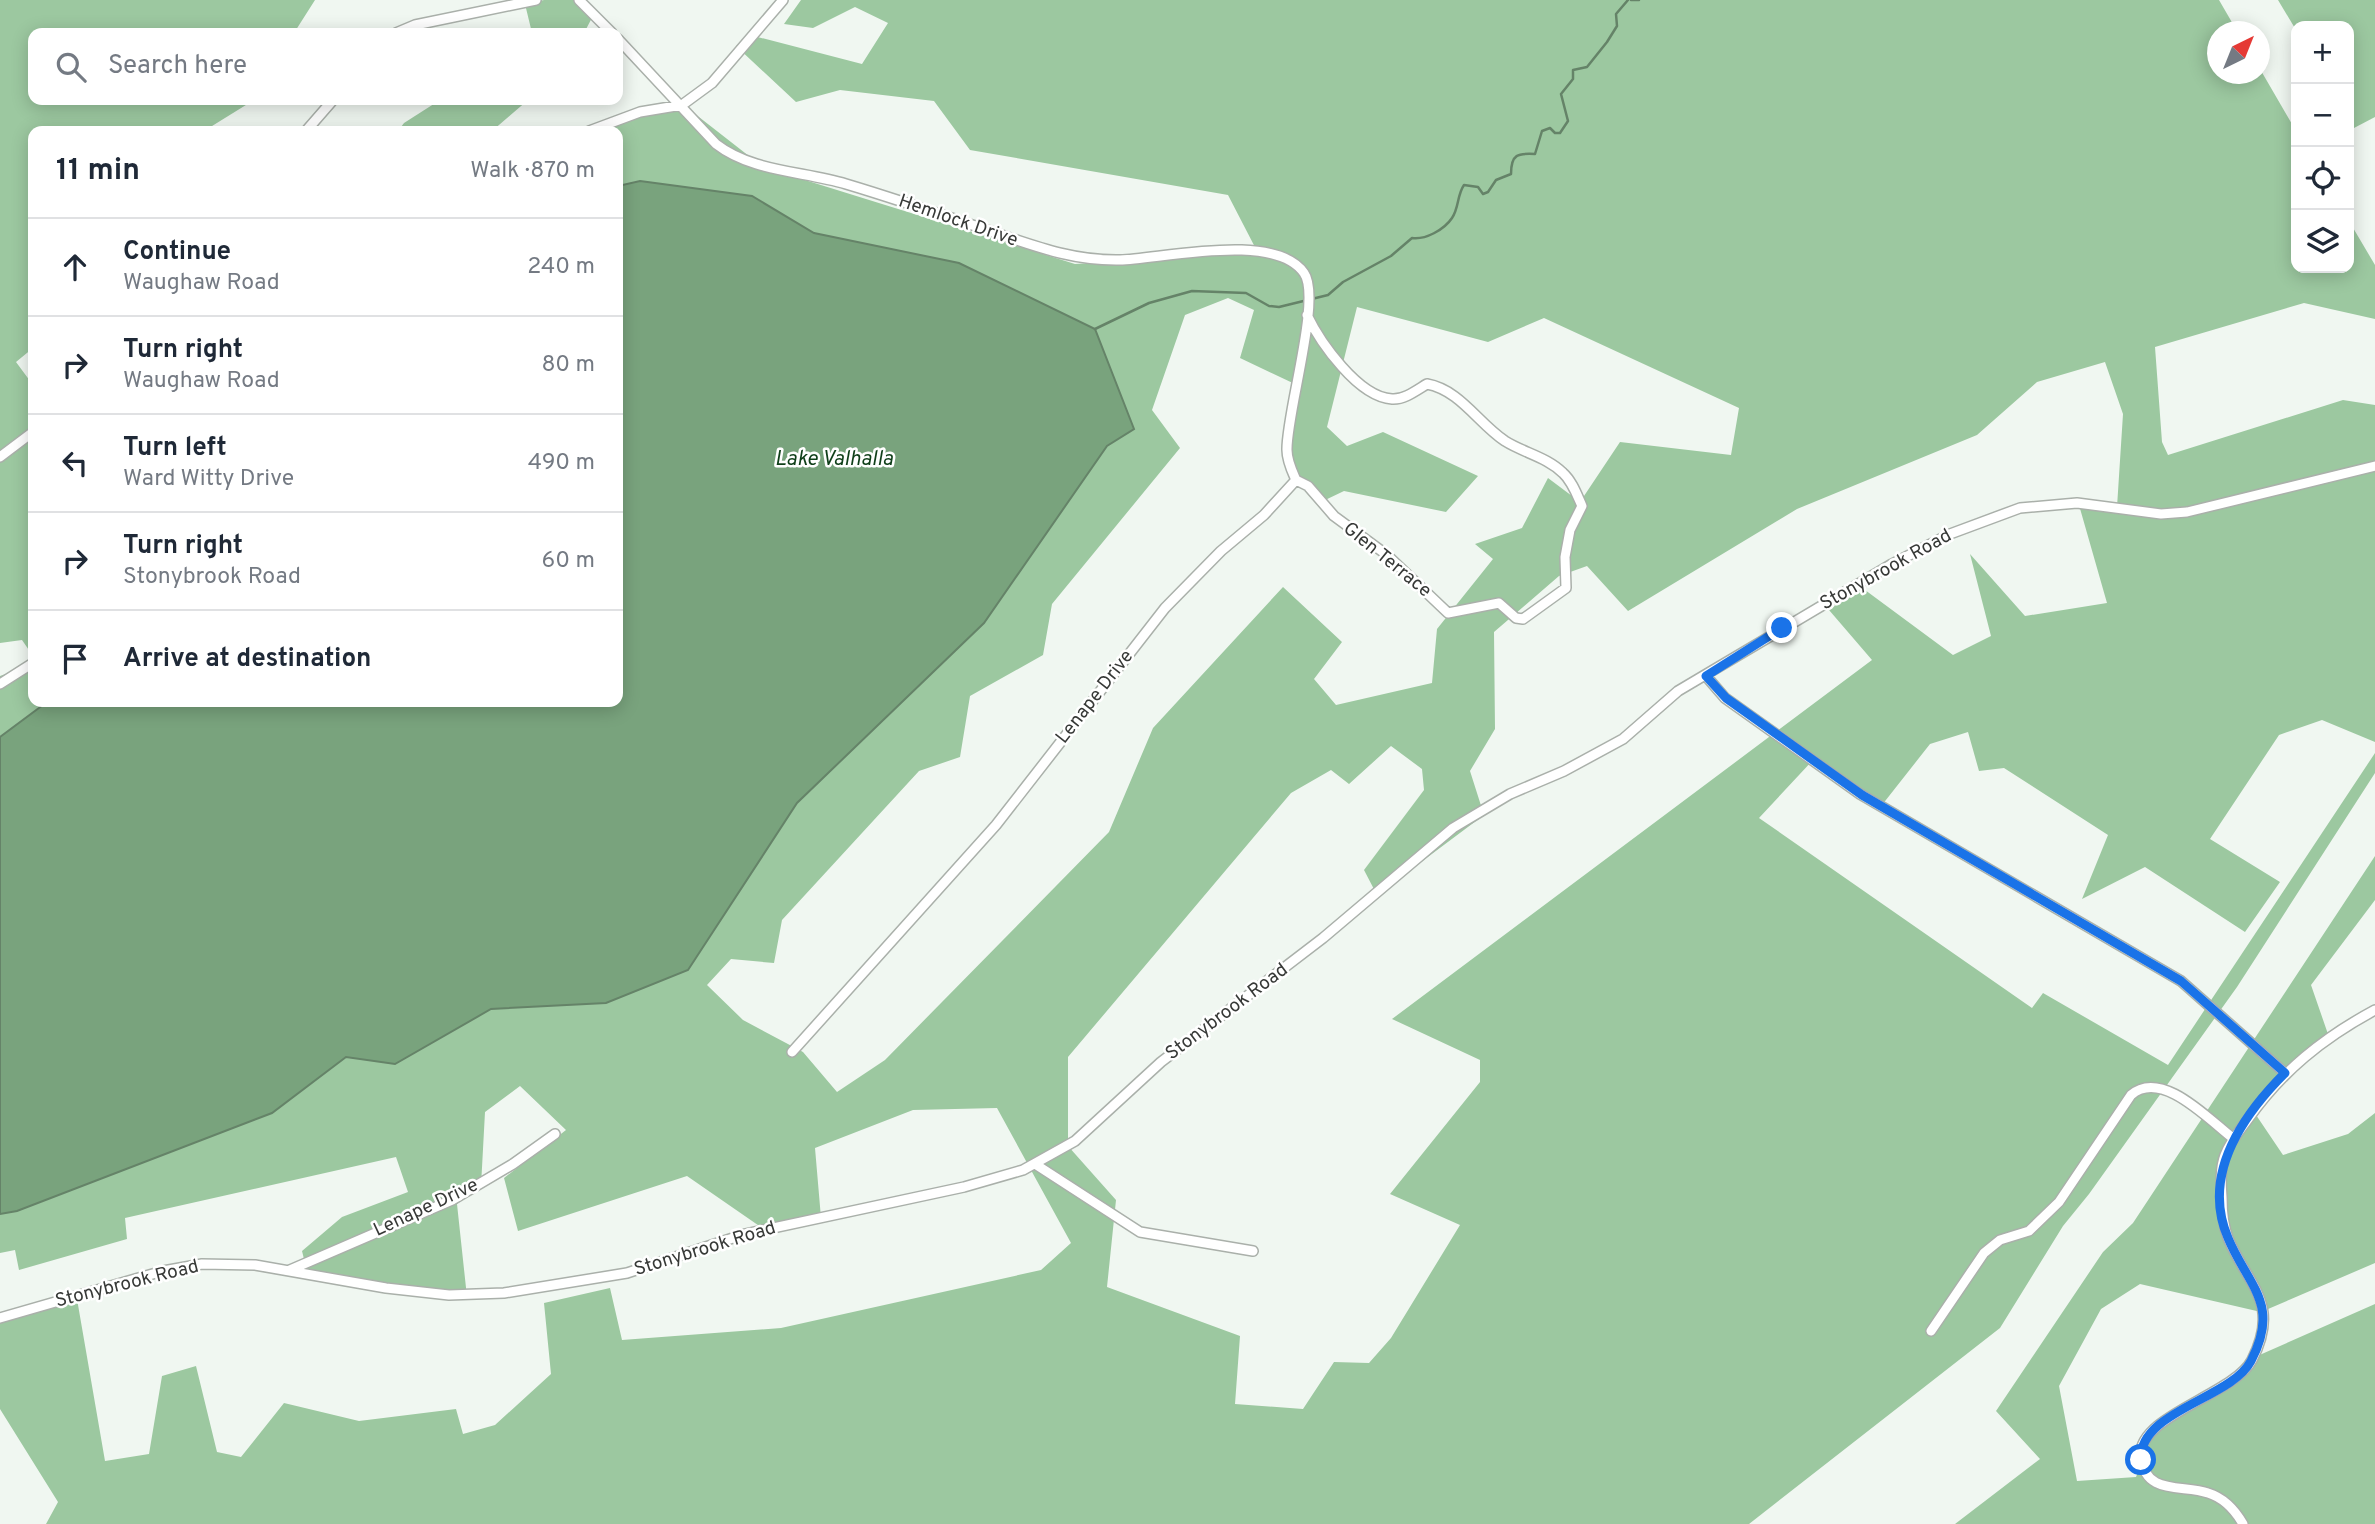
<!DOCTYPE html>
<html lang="en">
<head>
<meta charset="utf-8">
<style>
	body { margin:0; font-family:Overpass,sans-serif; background:#f6f6f7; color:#1f2937 }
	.controls { position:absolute; right:21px; top:21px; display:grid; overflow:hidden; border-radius:14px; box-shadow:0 4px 18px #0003 }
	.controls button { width:63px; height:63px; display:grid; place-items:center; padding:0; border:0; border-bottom:2px solid #e0e1e3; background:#fff; color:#1f2937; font:35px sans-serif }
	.compass { position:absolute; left:2207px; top:21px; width:63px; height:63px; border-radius:50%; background:#fff; box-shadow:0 4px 18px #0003; rotate:43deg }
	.stop { position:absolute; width:21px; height:21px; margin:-16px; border:5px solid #1a73e8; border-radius:50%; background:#fff }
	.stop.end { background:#1a73e8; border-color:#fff; box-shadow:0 2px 7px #0008 }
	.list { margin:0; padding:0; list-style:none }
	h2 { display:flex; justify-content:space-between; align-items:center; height:91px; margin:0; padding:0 28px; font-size:30px }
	h2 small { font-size:23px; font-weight:400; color:#747a83 }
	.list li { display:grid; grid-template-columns:46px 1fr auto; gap:21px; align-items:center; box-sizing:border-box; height:98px; padding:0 28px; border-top:2px solid #e0e1e3 }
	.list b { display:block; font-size:26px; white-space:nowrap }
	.list p { margin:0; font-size:23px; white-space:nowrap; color:#747a83 }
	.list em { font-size:23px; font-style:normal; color:#747a83 }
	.icon { flex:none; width:38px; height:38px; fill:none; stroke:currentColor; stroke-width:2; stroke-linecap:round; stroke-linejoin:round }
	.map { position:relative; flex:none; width:2375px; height:1524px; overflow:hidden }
	.search { position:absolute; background:#fff; box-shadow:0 4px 18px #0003; left:28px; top:28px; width:595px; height:77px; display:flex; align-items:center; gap:18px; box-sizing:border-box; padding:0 24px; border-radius:14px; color:#747a83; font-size:26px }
	.panel { position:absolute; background:#fff; box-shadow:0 4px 18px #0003; left:28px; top:126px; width:595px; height:581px; border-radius:14px }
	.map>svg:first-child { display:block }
	.forest { fill:#9cc8a0; fill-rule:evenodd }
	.water { fill:#79a37d; stroke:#658368; stroke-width:2 }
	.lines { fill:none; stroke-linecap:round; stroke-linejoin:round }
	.stream { stroke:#658368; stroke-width:2.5 }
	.minor-casing { stroke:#aab0aa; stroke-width:12 }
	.minor { stroke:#fff; stroke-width:9 }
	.route { stroke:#1a73e8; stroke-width:9 }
	.labels { text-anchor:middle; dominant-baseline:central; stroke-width:5; stroke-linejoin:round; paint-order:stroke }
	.street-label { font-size:19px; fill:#373937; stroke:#fff }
	.water-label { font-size:21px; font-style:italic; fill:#0f3f19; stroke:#fff }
</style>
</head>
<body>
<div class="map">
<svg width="2375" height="1524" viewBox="0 0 2375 1524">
	<rect width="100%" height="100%" fill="#f0f7f1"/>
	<!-- forest -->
	<path class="forest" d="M0,0h315l-21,33h-261v67h221l-50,31h-171v217l-17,14 17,23v271l-11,-16 -22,3z
		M544,0h37l13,14 -10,19h-52l-7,-29z
		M801,0h1418l18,31 -19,1v42h42v-5l36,62v137h53v-47l26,44v54l-71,-16 -149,44 7,95 6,13 175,-55 32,5v337l-53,-22 -43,15 -69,104 70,43 -35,50 -100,-65 -63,32 26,-64 -104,-67 -25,3 -11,-39 -38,12 -48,61 -69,-45 -54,58 273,190 11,-15 125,72 207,-312v20l-138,214 -148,207 -26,32 -63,102 -251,196h-1703l12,-22 -58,-93v-93l77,-17 28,162 44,-7 13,-78 34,-10 21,86 24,5 43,-54 75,18 97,-12 7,25 32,-9 56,-51 -7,-71 66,-15 12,52 159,-12 260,-58 30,-27 -74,-135 -84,2 -98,38 6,70 -56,12 -78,-54 -169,55 -14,-53 62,-48 -46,-44 -35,26 -4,74 -24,18 10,93 -159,-22 -6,-24 40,-34 66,-25 -12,-35 -271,61 2,21 -108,31 -4,-20 -15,3v-39l17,-3 255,-98 74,-56 49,7 96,-55 115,-6 82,-33 109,-167 187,-180 123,-177 27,-17 -175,-166 -145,-30 -62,-37 -112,-15 -22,5v-55h-24l18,-14 69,-14 82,64 312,97 183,-11 -30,-58 -258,-45 -36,-49 -94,-11 -44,12 -60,-56 14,-11 112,29 26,-41 -33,-16 -42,21 -29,-4zM1228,298l26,12 -14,48 57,27 -9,85 33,32 23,-11 102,21 32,-36 -95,-44 -36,14 -20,-19 30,-120 131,35 56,-24 195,90 -8,47 -111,-13 -40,60 -32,-24 -26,50 -47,16 18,15 -56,70 -5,54 -96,22 -22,-26 28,-37 -59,-55 -130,141 -44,104 -224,228 -48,32 -34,-40 -60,-32 -36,-35 24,-26 43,4 8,-43 137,-149 41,-14 10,-61 73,-41 9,-51 128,-156 -28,-38 33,-95zM2105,362l18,52 -6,93 -38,-2 28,98 -82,13 -55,-62 21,82 -38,19 -92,-68 -32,23 43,50 -480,359 88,41v22l-90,112 70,31 -69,113 -22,25 -35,-1 -31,47 -68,-5 5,-68 -133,-49 9,-87 -48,-54v-89l223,-264 40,-23 18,14 42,-38 31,23 2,21 -60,80 13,25 107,-80 -14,-44 25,-42 -1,-97 65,-56 28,-10 41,45 169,-102 180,-74 60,-53z
		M2278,0h97v117l-21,11 -5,-9v-93h-53v4z
		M440,100h88l-36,31h-94l6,-8z
		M33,664v38h14l-47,35v-61z
		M2375,856v44l-64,85 18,52 -75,75 29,43 65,-21 27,-21v150l-114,49 -121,-28 -39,25 -42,77 18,95 59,-4 17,-43 68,-47 34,-30 120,-53v220h-420l85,-65 -44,-48 107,-159 30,-29z"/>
	<!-- water -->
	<path class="water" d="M640,181l112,15 62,37 145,30 136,66 39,100 -27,17 -123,177 -187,180 -109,167 -82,33 -115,6 -96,55 -49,-7 -74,56 -255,98 -17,3v-477l47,-35h571v-516z"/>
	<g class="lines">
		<!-- stream -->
		<path class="stream" d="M1631,0h8
			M1095,329l54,-26 43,-12 54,2 23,13 10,1 49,-12 15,-13 48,-26 21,-18c13,2 32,-8 40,-20 7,-10 5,-23 12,-33l14,2 5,7 5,-2 8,-12 15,-6c0,-20 7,-21 24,-20l7,-23 8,-3 5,5h5l8,-12 -7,-27 12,-15v-9l14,-3 20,-25 10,-16 -1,-12 12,-14"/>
		<defs>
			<path id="minor" d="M579,0l33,33
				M396,33l19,-8 121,-25
				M618,39l98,105c36,28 87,27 130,40 47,14 94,30 141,46 45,15 84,31 133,30 41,-1 155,-29 184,13 18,25 -18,141 -17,177 0,11 5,21 9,30
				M306,131l27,-31
				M589,131l51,-19 42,-7 30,-22 71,-83
				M0,457l33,-25
				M1296,480l12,6 26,30 53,39 61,58 51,-10 17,15 7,1 43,-31 -1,-31 5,-27 12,-24c-5,-11 -10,-25 -19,-33 -16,-16 -39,-20 -58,-32 -27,-18 -45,-51 -78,-57 -10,6 -23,16 -35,15 -34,-2 -72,-57 -85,-84
				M1706,676l19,22 135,96 321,187 104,92
				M0,684l33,-21
				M792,1052l204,-227 169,-217 56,-57 43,-36 32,-35
				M1035,1164l105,68 113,19
				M290,1270l162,-70 61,-36 42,-30
				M0,1318l163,-47 39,-7 53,1 131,23 63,7 55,-2 123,-20 118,-39 219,-47 59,-17 52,-29 86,-79 162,-124 130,-110 57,-34 54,-23 59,-32 55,-48 214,-127 58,-30 70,-26 57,-5 84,11 26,-2 188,-46
				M1931,1331l53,-78 16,-13 29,-9 30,-29 72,-107c31,-27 79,26 103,44
				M2243,1524c-8,-14 -19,-26 -35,-31 -25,-9 -63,3 -67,-36 -5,-41 93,-62 111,-97 29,-57 -4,-74 -24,-122 -5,-13 -6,-27 -6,-41 -1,-14 -2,-29 3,-42 5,-13 15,-25 23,-36 34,-48 75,-81 127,-109"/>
		</defs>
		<!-- minor casing -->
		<use href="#minor" class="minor-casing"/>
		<!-- minor -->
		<use href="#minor" class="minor"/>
	</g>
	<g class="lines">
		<!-- route -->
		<path class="route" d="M1782,628l-76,48 20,22 136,97 319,186 104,92c-43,43 -84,102 -57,165 20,48 53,66 23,123 -20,38 -113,50 -110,99"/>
	</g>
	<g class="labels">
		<!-- street labels -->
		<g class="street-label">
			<text transform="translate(958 221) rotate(19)">Hemlock Drive</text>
			<text transform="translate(1387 560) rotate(39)">Glen Terrace</text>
			<text transform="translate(1886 570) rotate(-29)">Stonybrook Road</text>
			<text transform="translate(1095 697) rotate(-52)">Lenape Drive</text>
			<text transform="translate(1227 1012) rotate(-37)">Stonybrook Road</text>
			<text transform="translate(426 1208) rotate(-25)">Lenape Drive</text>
			<text transform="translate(705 1249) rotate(-17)">Stonybrook Road</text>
			<text transform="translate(127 1284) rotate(-14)">Stonybrook Road</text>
		</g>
		<!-- water labels -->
		<g class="water-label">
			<text x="834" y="459">Lake Valhalla</text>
		</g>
	</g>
</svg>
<div class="controls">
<button>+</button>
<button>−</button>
<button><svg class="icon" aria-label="locate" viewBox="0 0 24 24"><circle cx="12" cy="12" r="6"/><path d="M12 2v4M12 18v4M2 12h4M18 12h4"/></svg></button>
<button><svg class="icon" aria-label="layers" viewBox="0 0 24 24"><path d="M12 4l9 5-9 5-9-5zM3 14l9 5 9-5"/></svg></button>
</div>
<svg class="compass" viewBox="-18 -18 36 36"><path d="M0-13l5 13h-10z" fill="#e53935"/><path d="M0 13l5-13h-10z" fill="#747a83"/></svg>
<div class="stop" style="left:2141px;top:1460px"></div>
<div class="stop end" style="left:1782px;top:628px"></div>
<div class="search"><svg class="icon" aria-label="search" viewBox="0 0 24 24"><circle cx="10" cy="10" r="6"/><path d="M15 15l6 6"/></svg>Search here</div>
<section class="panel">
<h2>11 min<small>Walk · 870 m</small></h2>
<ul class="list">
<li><svg class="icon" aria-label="ahead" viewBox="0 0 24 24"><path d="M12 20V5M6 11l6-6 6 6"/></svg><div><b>Continue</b><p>Waughaw Road</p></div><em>240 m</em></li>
<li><svg class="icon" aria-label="right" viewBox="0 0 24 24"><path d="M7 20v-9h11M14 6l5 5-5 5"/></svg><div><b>Turn right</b><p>Waughaw Road</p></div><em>80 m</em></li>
<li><svg class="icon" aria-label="left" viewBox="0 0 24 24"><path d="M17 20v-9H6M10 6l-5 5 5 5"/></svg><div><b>Turn left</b><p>Ward Witty Drive</p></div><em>490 m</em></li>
<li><svg class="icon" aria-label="right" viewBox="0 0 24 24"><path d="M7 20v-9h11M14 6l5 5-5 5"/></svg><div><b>Turn right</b><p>Stonybrook Road</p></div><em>60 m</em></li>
<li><svg class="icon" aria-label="arrive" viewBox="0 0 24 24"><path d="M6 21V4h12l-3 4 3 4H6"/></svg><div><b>Arrive at destination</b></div></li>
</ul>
</section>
</div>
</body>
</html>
